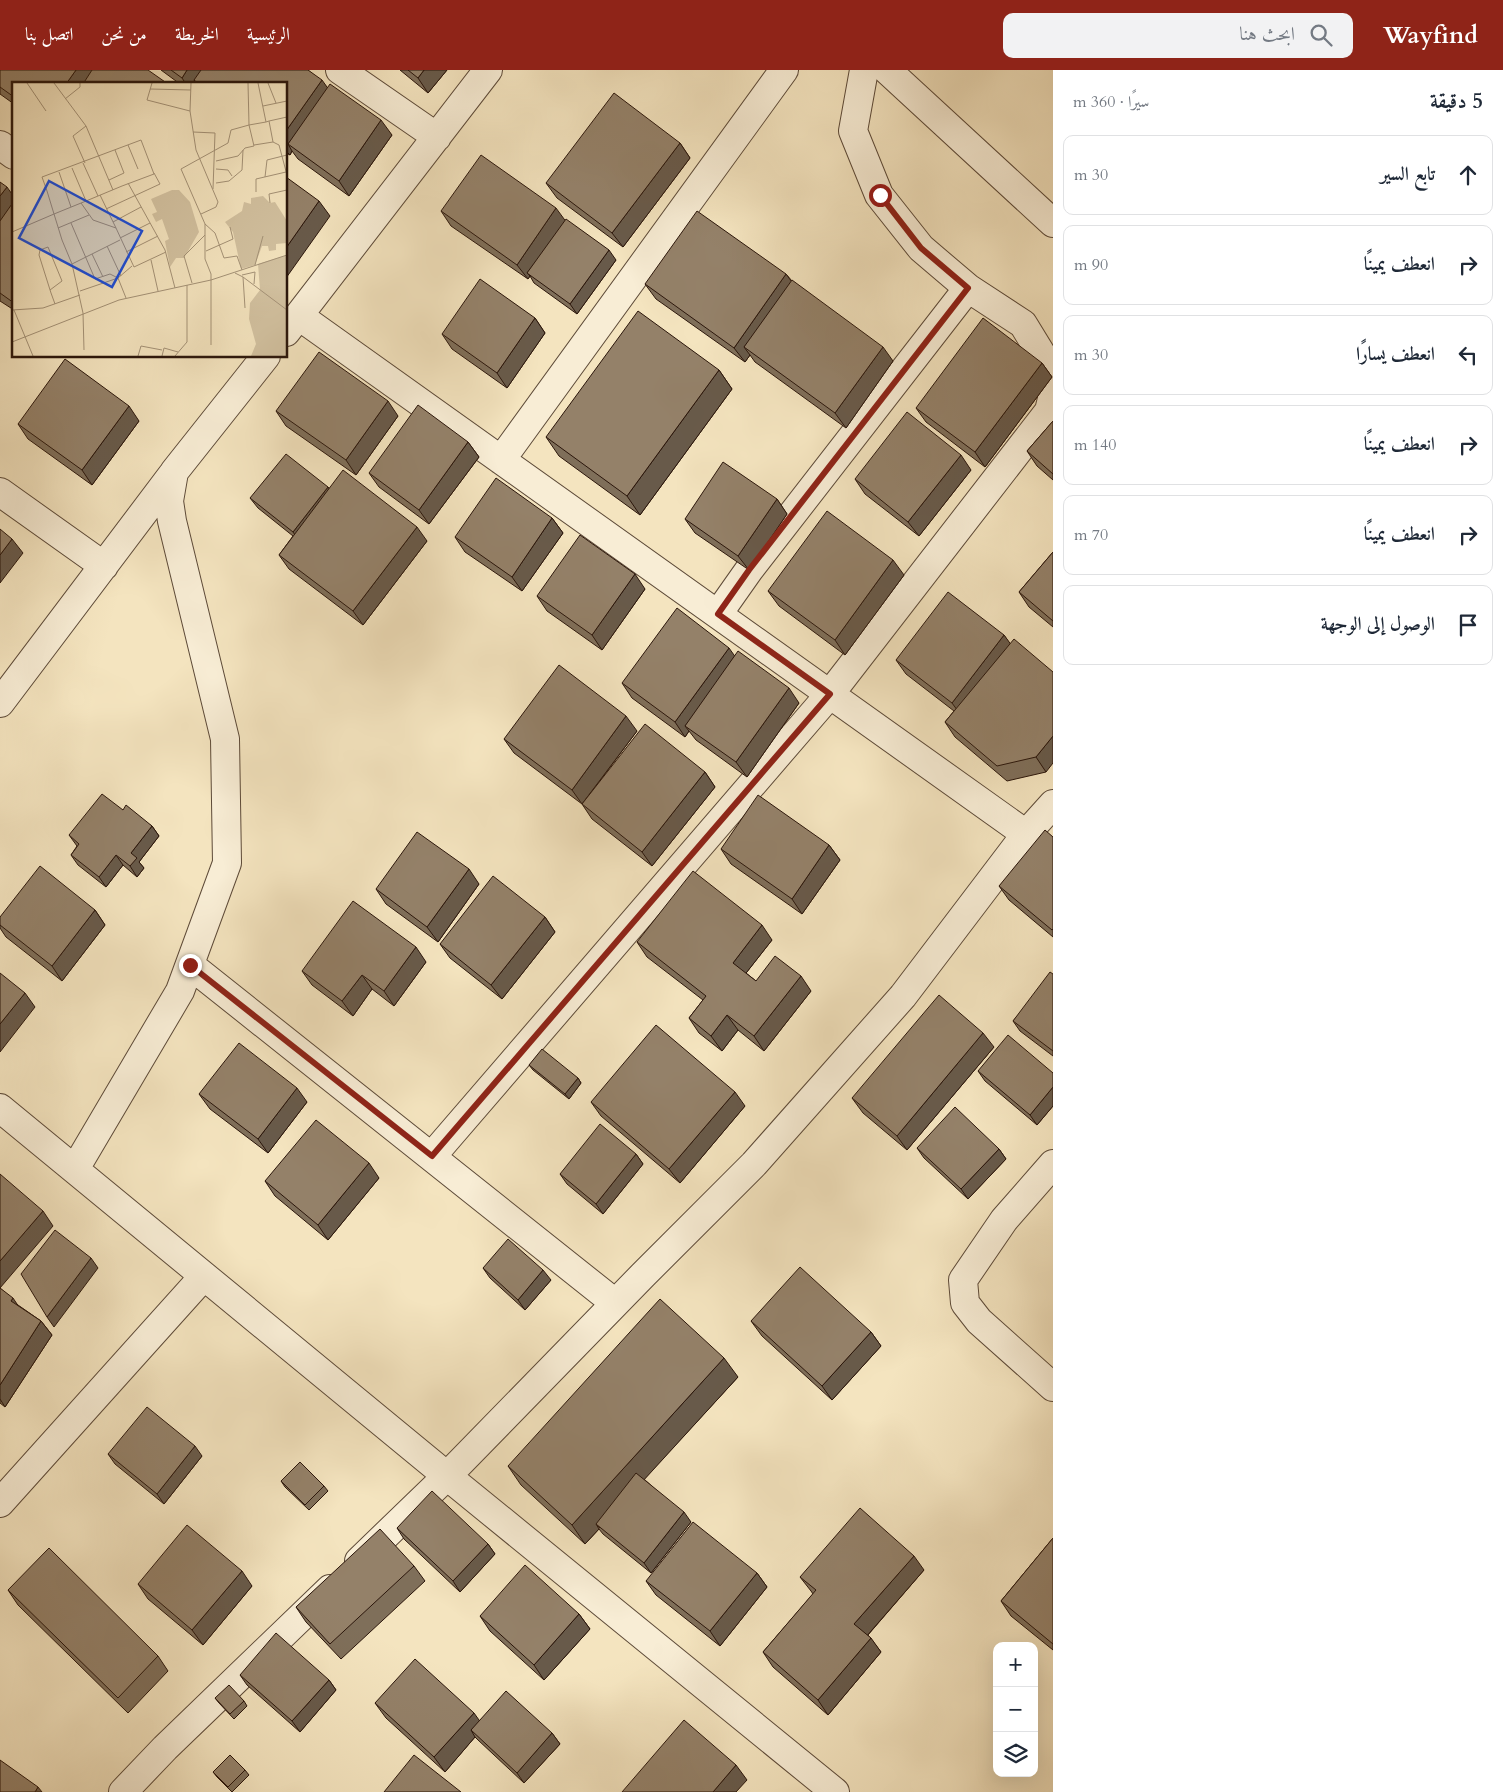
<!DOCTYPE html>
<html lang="ar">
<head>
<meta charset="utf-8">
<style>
	body { margin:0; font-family:Cardo,Amiri,serif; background:#f2f2f3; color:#1f2937; direction:rtl }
	.controls { position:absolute; right:15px; bottom:15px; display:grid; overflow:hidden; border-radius:10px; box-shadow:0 5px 20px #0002 }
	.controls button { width:45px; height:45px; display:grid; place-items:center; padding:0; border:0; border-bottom:1px solid #e0e1e3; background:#fff; color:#1f2937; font:25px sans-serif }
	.stop { position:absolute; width:15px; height:15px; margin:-11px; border:4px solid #8f2418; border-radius:50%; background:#fff }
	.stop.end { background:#8f2418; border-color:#fff; box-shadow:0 1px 5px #0008 }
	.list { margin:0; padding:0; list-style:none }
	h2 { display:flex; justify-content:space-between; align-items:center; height:65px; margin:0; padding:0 20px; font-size:21px }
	h2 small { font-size:16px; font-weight:400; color:#747a83 }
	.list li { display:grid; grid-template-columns:32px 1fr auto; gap:15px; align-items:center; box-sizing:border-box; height:80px; margin:0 10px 10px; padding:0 10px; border:1px solid #e0e1e3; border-radius:10px }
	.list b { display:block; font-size:19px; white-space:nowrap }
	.list em { font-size:16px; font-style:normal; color:#747a83 }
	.icon { flex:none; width:28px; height:28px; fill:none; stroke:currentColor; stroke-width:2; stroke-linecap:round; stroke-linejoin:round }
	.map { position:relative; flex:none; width:1053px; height:1722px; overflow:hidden; direction:ltr }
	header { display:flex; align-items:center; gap:30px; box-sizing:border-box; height:70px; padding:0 25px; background:#8f2418; color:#fff }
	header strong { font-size:24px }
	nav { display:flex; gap:28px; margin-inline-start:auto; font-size:18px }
	.search { width:350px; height:45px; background:#f2f2f3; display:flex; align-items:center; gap:12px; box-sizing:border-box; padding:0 18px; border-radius:10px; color:#747a83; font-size:19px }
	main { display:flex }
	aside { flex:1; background:#fff }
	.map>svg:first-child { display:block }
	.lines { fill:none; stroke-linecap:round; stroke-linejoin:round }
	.minor-casing { stroke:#5d4a38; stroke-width:30 }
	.minor { stroke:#f8edd5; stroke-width:28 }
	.wall { fill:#7f6f5a; stroke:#2b160b }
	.shaded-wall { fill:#685a4a; stroke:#2b160b }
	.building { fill:#948169; stroke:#2b160b }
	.route { stroke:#8f2418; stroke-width:6 }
	.inset-road { fill:none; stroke:#a49277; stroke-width:1 }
	.view { fill:#1d4ed8; fill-opacity:0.15; stroke:#1d4ed8; stroke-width:2.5 }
	.inset-edge { fill:none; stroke:#2b160b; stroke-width:2.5 }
</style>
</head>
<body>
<header>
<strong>Wayfind</strong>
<div class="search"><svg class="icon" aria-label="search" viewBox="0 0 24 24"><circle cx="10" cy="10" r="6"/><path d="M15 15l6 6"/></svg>ابحث هنا</div>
<nav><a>الرئيسية</a><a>الخريطة</a><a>من نحن</a><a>اتصل بنا</a></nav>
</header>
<main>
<aside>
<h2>5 دقيقة<small>سيرًا · 360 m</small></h2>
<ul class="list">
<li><svg class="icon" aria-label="ahead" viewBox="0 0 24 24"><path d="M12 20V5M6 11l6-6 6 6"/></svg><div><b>تابع السير</b></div><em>30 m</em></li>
<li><svg class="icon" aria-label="right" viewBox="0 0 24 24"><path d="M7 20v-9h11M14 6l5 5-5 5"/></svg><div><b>انعطف يمينًا</b></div><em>90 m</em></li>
<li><svg class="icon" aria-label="left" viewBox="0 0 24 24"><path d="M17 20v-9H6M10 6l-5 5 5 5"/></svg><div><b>انعطف يسارًا</b></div><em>30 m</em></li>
<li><svg class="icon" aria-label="right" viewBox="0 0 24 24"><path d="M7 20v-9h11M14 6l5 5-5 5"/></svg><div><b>انعطف يمينًا</b></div><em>140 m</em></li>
<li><svg class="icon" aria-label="right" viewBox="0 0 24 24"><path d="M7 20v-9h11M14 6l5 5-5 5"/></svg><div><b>انعطف يمينًا</b></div><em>70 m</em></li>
<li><svg class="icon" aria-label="arrive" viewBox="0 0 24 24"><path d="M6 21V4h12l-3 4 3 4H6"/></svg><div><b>الوصول إلى الوجهة</b></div></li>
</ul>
</aside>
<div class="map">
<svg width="1053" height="1722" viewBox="0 0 1053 1722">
	<rect width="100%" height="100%" fill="#f4e4bf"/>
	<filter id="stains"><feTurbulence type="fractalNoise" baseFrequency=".004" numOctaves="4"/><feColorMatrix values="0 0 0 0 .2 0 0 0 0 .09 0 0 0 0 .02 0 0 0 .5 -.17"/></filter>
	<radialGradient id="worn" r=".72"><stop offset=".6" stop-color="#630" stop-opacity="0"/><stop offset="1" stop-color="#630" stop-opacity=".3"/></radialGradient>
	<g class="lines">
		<defs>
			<path id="minor" d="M340,0l97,67
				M864,0l-11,61 26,64 42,53 47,40 55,36 30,49
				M887,0l166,153
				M0,75l14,10
				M299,246l727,518 27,-30
				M286,262l202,-262
				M501,390l283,-390
				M0,422l104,74
				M718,544l31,-44 219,-282
				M0,633l172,-228
				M190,895l425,338
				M0,1038l447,368 388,316
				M432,1086l398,-462 219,-283 4,-16
				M1053,1094l-49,56 -41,60 2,23 14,18 74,66
				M75,1099l105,-178 47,-128 -2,-124 -53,-218 -3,-20 5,-29 92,-116
				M0,1433l204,-227
				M359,1491l88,-85 196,-201 111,-111 149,-168 123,-162
				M123,1722l42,-44 165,-159"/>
		</defs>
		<!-- minor casing -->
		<use href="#minor" class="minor-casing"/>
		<!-- minor -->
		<use href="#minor" class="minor"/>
	</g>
	<!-- wall -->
	<path class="wall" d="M0,0l14,14v20l-14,-10z
		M161,0h147l20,18 64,47 -43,61 -51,-37 -6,-8 -2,4 -4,-2v-69h-106z
		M400,0h47l-19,23z
		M680,73l10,15 -67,89 -66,-49 -11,-15z
		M0,112l14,15v113l-14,-9z
		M441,141l175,49 -39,54 -43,-31 -4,-7 -2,3 -77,-53z
		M786,204l6,7 101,80 -47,67 -91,-66 -5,-7 -5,7 -89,-63 -11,-15z
		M535,248l10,15 -38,55 -55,-39 -10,-15z
		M1042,293l10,14 -67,90 -59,-45 -10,-14z
		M719,300l13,19 -92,126 -81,-59 -13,-19z
		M276,341l122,5 -42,59 -70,-49z
		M139,351l-47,64 -64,-46 -10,-15z
		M1053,351v59l-16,-14 -10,-15z
		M468,372l11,15 -50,67 -50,-37 -10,-14z
		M971,400l-52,66 -54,-42 -10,-15z
		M328,417l1,1 98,53 -64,84 -74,-56 -10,-14 14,-19 -35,-28 -8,-10z
		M777,429l10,15 -38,56 -54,-37 -10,-14z
		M552,448l11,15 -41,58 -57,-39 -10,-15z
		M1053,482v75l-24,-20 -10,-15z
		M904,505l-59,80 -66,-49 -11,-15z
		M645,519l-43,61 -55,-39 -10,-15z
		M1004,565l6,9 36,128 -39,9 -52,-44 -10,-15 9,-11 -48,-37 -10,-14z
		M735,586l64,47 -52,74 -51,-37 -7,-9 -4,6 -53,-39 -10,-15z
		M637,661l-47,63 115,-22 10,15 -63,79 -60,-47 -10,-15 -68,-51 -10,-14z
		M123,740l29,16 7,10 -20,26 5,6 -7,9 -14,-12 -17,22 -28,-22 -7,-10 6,-9 -8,-11z
		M1053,767v100l-44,-37 -10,-14z
		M829,775l11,15 -38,54 -71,-50 -10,-15z
		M479,814l-41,58 -52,-38 -10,-15z
		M95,840l10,15 -43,56 -56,-44 -6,-9v-11z
		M545,847l10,15 -53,67 -52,-41 -10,-14z
		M772,870l-26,33 10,8 55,10 -47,60 -26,-21 -16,21 -23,-18 -10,-15 14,-18 -56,-43 -10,-15z
		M426,892l-32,44 -22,-17 -19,27 -41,-31 -10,-14z
		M1053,904v82l-33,-25 -7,-10z
		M994,977l-87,103 -44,-37 -11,-15z
		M529,995l49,13 3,5 -12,16 -36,-29z
		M978,1001l75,2v33l-16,19 -52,-44z
		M199,1024l108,8 -39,51 -58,-44z
		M591,1032l154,4 -65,77 -79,-67z
		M917,1078l82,1 7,10 -38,40 -44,-41z
		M636,1084l7,10 -40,50 -36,-30 -7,-10z
		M379,1108l-51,62 -53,-44 -10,-15z
		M483,1198l68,12 -26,30 -35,-32z
		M0,1218l18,17 23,16 11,14 -47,72 -5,-4z
		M751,1251l120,11 10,14 -49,54 -70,-64z
		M738,1307l-94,102 47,43 -40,51 -48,-39 -4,-5 -14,15 -64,-59 -13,-19z
		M108,1384l94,2 -38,48 -49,-40z
		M281,1411l43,5 4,5 -19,19 -24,-23z
		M397,1458l91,16 7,10 -35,38 -56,-53z
		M1053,1468v112l-42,-34 -10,-15z
		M414,1496l11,15 -84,78 -35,-37 -10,-15z
		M924,1500l-56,65 13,17 -53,63 -55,-48 -10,-15 50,-58 -2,-3 -11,-14z
		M757,1503l10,14 -47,59 -64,-51 -10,-14z
		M138,1514l114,2 -49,59 -55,-46z
		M8,1520l150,66 10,15 -40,42 -110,-108z
		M579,1544l11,15 -46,51 -54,-49 -10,-15z
		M240,1605l89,5 7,10 -36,42 -53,-47z
		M215,1628l29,3 3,5 -13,13 -15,-16z
		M375,1633l177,30 8,11 -36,39 -46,-43 -3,-3 -30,35 -59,-54z
		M245,1700l4,5 -17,17 -15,-15 -4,-5z"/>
	<!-- shaded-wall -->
	<path class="shaded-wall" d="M76,0h20l-10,14h-20z
		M187,0h21l-14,10 2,4h-10l-4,-6z
		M424,0h23l-19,23 -10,-15z
		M322,10l10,14 -44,50 4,7 -2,4 -4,-4v-20z
		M381,50l11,15 -43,61 -10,-15z
		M680,73l10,15 -67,89 -11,-14z
		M7,117l7,10v9l-14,19v-29z
		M319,131l11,15 -44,62v-30z
		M556,138l11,15 -40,50 3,3 -2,3 -11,-14z
		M609,180l7,10 -39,54 -7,-10z
		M786,204l11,15 -53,58 6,8 -5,7 -11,-14z
		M535,248l10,15 -38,55 -10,-15z
		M883,277l10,14 -47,67 -11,-15z
		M1042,293l10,14 -67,90 -10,-15z
		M719,300l13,19 -92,126 -13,-19z
		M388,331l10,15 -42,59 -10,-15z
		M129,336l10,15 -47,64 -10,-15z
		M468,372l11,15 -50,67 -10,-14z
		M961,385l10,15 -52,66 -11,-14z
		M328,417l7,10 -35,45 -7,-10z
		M777,429l10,15 -38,56 -11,-14z
		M552,448l11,15 -41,58 -10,-14z
		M417,457l10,14 -64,84 -10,-14z
		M12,469l11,14 -23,30v-28z
		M893,490l11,15 -59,80 -10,-15z
		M635,504l10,15 -43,61 -10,-15z
		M1004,565l11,15 -52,68 -11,-15z
		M729,578l10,14 -54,64 4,5 -4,6 -10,-15z
		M789,618l10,15 -52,74 -11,-15z
		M626,646l11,15 -55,73 -10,-14z
		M1053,666v27l-7,9 -10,-15z
		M705,702l10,15 -63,79 -10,-14z
		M152,756l7,10 -20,26 5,6 -7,9 -7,-11 1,-13z
		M829,775l11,15 -38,54 -10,-15z
		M116,785l7,10 -17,22 -7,-10z
		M469,799l10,15 -41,58 -11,-15z
		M95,840l10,15 -43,56 -10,-15z
		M545,847l10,15 -53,67 -11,-14z
		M762,855l10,15 -29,37 -10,-14z
		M416,877l10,15 -32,44 -10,-15z
		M362,905l10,14 -19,27 -11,-15z
		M801,906l10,15 -47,60 -10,-15z
		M25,923l10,14 -35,45v-28z
		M727,945l11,15 -16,21 -11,-15z
		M983,963l11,14 -87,103 -10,-14z
		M578,1008l3,5 -12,16 -4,-5z
		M1053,1017v19l-16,19 -7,-10z
		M297,1018l10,14 -39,51 -10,-14z
		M735,1022l10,14 -65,77 -11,-14z
		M999,1079l7,10 -38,40 -7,-10z
		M636,1084l7,10 -40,50 -7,-10z
		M369,1093l10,15 -51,62 -10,-15z
		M43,1141l10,15 -53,62v-27z
		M91,1188l7,10 -44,59 -7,-10z
		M543,1200l8,10 -26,30 -7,-10z
		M13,1228l10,15 -12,-12z
		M41,1251l11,14 -47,72 -5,-8v-14z
		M871,1262l10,14 -49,54 -10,-14z
		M724,1288l14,19 -138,151 -4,-4 3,5 -14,15 -13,-19z
		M195,1376l7,10 -38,48 -7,-10z
		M684,1442l7,10 -40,51 -7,-10z
		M488,1474l7,10 -35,38 -7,-11z
		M914,1486l10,14 -59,68 -11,-14z
		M242,1501l10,15 -49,59 -11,-15z
		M757,1503l10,14 -47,59 -10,-15z
		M579,1544l11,15 -46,51 -10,-15z
		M871,1568l10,14 -53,63 -10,-15z
		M329,1610l7,10 -36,42 -8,-11z
		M474,1643l10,14 -13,3 4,7 -30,35 -11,-15z
		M552,1663l8,11 -36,39 -7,-10z
		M736,1695l11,15 -11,12h-23z
		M38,1717l4,5h-7z"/>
	<!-- building -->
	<path class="building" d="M0,0h76l-10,14h-52v13l-14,-10z
		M92,0h56l20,14h-85z
		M171,0h16l-5,8z
		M201,0h107l14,10 -36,51v-47h-87l-5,-4z
		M408,0h16l-6,8z
		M330,14l51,36 -42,61 -51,-37z
		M614,23l66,50 -68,90 -66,-50z
		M481,85l75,53 -39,57 -76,-54z
		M286,107l33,24 -33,47z
		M0,112l7,5 -7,9z
		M14,131v102l-14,-10v-72z
		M697,141l89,63 -52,74 -89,-64z
		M566,149l43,31 -39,54 -43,-31z
		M480,209l55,39 -38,55 -55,-39z
		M792,210l91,67 -48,66 -91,-66z
		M638,241l81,59 -92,126 -81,-59z
		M983,248l59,45 -67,89 -59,-44z
		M319,282l69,49 -42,59 -70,-49z
		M65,289l64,47 -47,64 -64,-46z
		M418,335l50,37 -49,68 -50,-37z
		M907,342l54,43 -53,67 -53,-43z
		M1053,351v53l-26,-23z
		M286,384l42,33 -35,45 -43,-34z
		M723,392l54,37 -39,57 -53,-37z
		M343,400l74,57 -64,84 -74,-56z
		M496,408l56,40 -40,59 -57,-40z
		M827,441l66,49 -58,80 -67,-49z
		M0,459l12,10 -12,16z
		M580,465l55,39 -43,61 -55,-39z
		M1053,482v69l-34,-29z
		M948,522l56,43 -52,68 -56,-43z
		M677,538l52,40 -54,74 -53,-39z
		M1014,569l39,33v64l-17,21 -39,9 -52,-44z
		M738,581l51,37 -53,74 -51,-36z
		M559,595l67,51 -54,74 -68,-51z
		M645,654l60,48 -63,80 -60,-48z
		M102,724l21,16 3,-5 26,21 -21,27 6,5 -7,8 -14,-11 -17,22 -28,-22 8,-11 -10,-9z
		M758,725l71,50 -37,54 -71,-50z
		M1045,760l8,7v92l-1,1 -53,-44z
		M417,762l52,37 -42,58 -51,-38z
		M40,796l55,44 -43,56 -52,-41v-8z
		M693,801l69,54 -29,38 23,18 19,-25 26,20 -47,60 -27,-21 -16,21 -22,-18 17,-22 -69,-54z
		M493,806l52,41 -54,68 -51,-41z
		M353,831l63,46 -32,44 -22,-16 -20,26 -40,-30z
		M1050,902l3,2v77l-40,-30z
		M0,903l25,20 -25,31z
		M939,925l44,38 -86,103 -45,-38z
		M656,955l79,67 -66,77 -78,-67z
		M1008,965l45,38v14l-23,28 -52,-44z
		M239,973l58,45 -39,51 -59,-45z
		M542,979l36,29 -13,16 -36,-29z
		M955,1037l44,42 -38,40 -44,-41z
		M316,1050l53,43 -51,62 -53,-44z
		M600,1054l36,30 -40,50 -36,-30z
		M0,1104l43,37 -43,50z
		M55,1160l36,28 -44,59 -26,-43z
		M508,1169l35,31 -25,30 -35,-32z
		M800,1197l71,65 -49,54 -71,-65z
		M0,1218l13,10 -2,3 30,20 -41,64z
		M660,1229l64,59 -152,167 -64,-59z
		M147,1337l48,39 -38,48 -49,-40z
		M300,1392l24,24 -19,19 -24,-24z
		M636,1403l48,39 -40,51 -48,-39z
		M432,1421l56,53 -35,37 -56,-53z
		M860,1438l54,48 -60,68 17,14 -53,62 -55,-48 53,-62 -16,-13z
		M693,1452l64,51 -47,58 -64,-50z
		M187,1455l55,46 -50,59 -54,-46z
		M380,1459l34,37 -84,78 -34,-37z
		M1053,1468v106l-52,-43z
		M49,1478l109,108 -40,42 -110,-108z
		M525,1495l54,49 -45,51 -54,-49z
		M276,1563l53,47 -37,41 -52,-46z
		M415,1589l59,54 -40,44 -59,-54z
		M229,1615l15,16 -14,13 -15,-16z
		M506,1621l46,42 -35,40 -46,-43z
		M684,1650l52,45 -23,27h-91z
		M230,1685l15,15 -17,17 -15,-15z
		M414,1685l47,37h-77z
		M0,1690l38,27 -3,5h-35z"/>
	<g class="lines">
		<!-- route -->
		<path class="route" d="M190,895l242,191 398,-462 -112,-80 31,-44 219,-282 -47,-40 -41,-53"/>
	</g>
	<!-- overview -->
	<g transform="translate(12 12)">
		<rect width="275" height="275" fill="#f4e4bf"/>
		<path d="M160,108h7l11,12 9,30 -15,26h-8l-6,9 -5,-26 4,-2 -7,-20 -6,3 -4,-8 5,-2 -6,-13zM251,114l7,7 5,-1 12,19v22l-11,1v6l-7,1 -1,-5h-6l-7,19 -14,4 -8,-37 -8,-10 17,-11 2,-9 7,2v-6zM275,173v101h-36l5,-12 -7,-25 1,-16 10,-13 -2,-26z" fill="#d2c1a0"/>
		<path class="inset-road" d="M15,1l19,28M42,1l32,43 27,64M140,1l-5,17 43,11M179,1l-1,28 6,39 22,52 -2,5 -15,7M236,1l1,42 17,-3M246,1l8,39 3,-1 4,21 6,3 8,30M256,1l8,20M138,7l41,1M53,17l15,-12v-4M251,24l24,-5M257,39l18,-4M181,50l22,1 -2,56M116,63l10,24M242,63l19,-3M71,81l15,33M73,81l-12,-27 13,-10M60,86l14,33M204,87l12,1 4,6M47,90l12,35M253,95l2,-17 20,-5M97,98l15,-7 -9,-23M116,101l37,67 10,38M204,101l13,-2 13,-11 1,-20M244,110v-13l30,-7M88,113l16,33M69,121l12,17 23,8 18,39 32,-15M258,121l-1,-9 18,-4M94,127l54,-25 -6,-11M101,140l28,-15M59,141l24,56 15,-5 8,4 14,-12M193,142l10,9 9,25 13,-2 5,14M46,146l31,-13M0,150l42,-18 32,-13 36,-15 32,-12 -13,-34 -99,37 5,14 7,23 8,26 10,24M108,156l30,-15M95,164l14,30M194,169l27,-12 -3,-12M114,170l32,-16M80,172l11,23M139,178l7,31M243,183l8,-29M223,191l8,4 2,31M230,193l13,-3 -1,12M231,195l44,33M180,201l-8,-27 21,-21M38,208l12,-9 -14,-34 -8,3 -1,5 12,38 4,11M68,209l38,-13 8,20M0,228l31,-2 37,-13M2,228l19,46M0,260l107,-42 92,-20 76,-25M199,263v-71l-6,-15v-35l-24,-55 47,-26 3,-13 18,-5 5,21 -9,2 -7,8 -22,5M72,268l-1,-37 -11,-49 48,-24M126,274l3,-10 21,4M150,274l2,-8 14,4M163,274l12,-14v-57"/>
		<path class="view" d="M37,99l93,50 -30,56 -93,-49z"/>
		<rect width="275" height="275" class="inset-edge"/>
	</g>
	<rect width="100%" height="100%" filter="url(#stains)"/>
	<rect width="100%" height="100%" fill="url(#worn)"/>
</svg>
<div class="controls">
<button>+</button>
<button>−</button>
<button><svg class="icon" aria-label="layers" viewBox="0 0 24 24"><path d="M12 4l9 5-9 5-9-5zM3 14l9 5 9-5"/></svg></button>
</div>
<div class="stop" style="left:880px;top:125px"></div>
<div class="stop end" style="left:190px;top:895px"></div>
</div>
</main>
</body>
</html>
